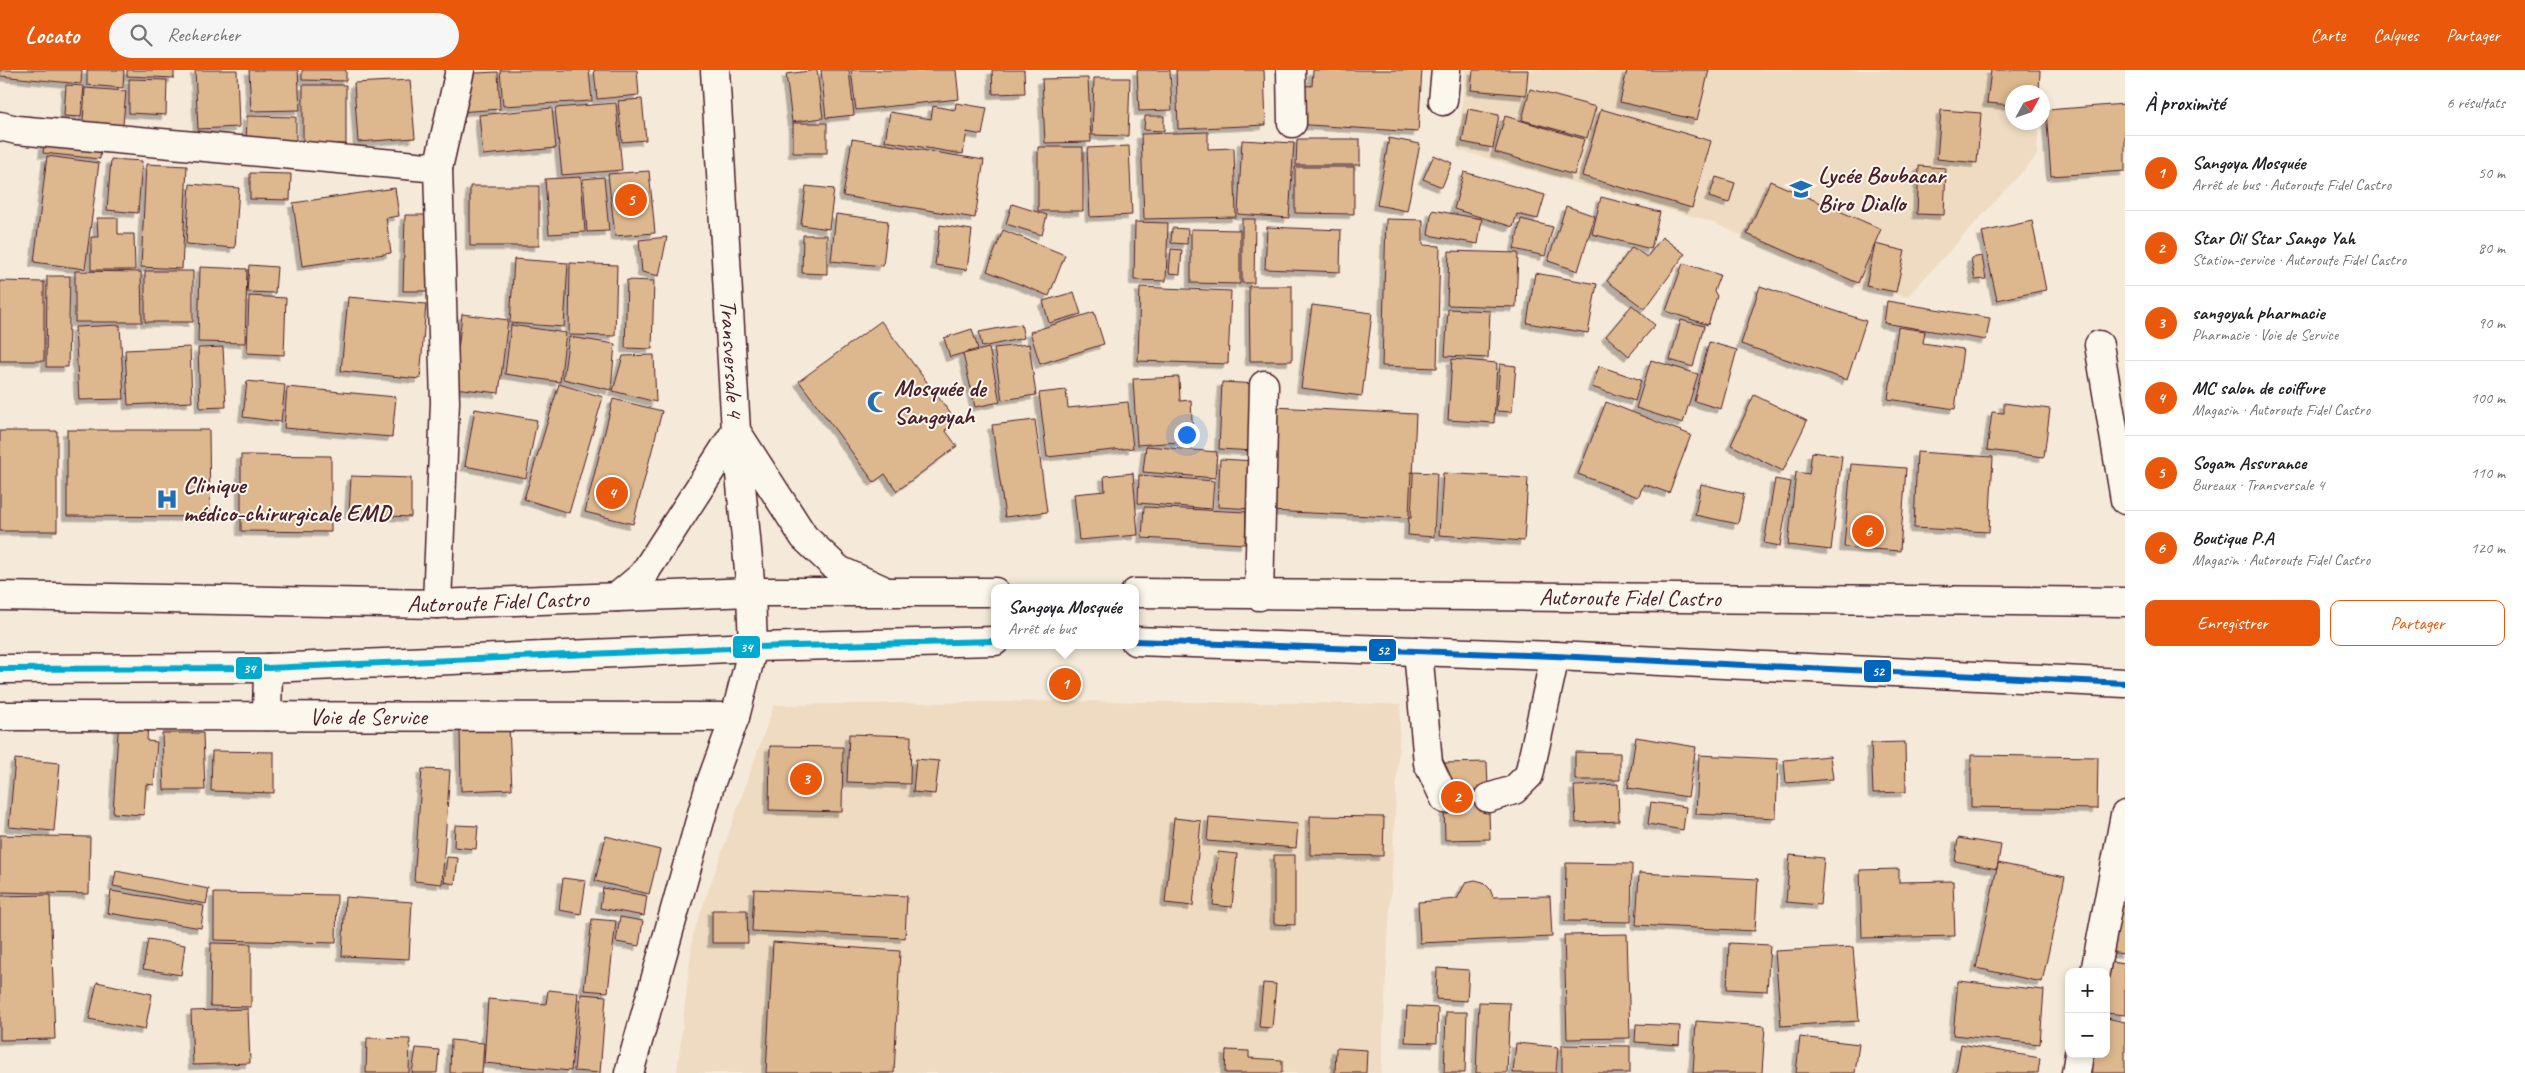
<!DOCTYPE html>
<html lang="fr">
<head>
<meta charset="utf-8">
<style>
	body { margin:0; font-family:Caveat,sans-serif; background:#f6f6f6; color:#202124 }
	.controls { position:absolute; right:15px; bottom:15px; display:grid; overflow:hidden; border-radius:10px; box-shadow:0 2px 8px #0003 }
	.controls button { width:45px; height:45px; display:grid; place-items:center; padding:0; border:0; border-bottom:1px solid #e0e0e0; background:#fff; color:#202124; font:25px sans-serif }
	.compass { position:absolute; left:2005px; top:15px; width:45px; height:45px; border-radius:50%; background:#fff; box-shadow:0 2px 8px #0003; rotate:50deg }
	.you { position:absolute; left:1186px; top:364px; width:18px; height:18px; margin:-12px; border:4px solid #fff; border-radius:50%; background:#1a73e8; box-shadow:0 0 0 8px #1a73e833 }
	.badge { display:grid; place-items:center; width:32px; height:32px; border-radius:50%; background:#ea580c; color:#fff; font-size:16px; font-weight:700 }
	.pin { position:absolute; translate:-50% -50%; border:2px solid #fff; box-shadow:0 1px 5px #0006 }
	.popup { position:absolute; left:991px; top:514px; width:148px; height:65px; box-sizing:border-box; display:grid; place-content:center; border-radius:10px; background:#fff; filter:drop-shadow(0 1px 4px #0005); font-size:16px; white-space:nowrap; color:#757577 }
	.popup b { font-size:19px; color:#202124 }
	.popup::after { content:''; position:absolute; left:50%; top:100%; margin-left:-10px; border:10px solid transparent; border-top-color:#fff }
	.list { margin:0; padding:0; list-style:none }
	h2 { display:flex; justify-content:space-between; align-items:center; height:65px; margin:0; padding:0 20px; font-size:21px }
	h2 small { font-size:16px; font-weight:400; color:#757577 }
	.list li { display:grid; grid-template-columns:32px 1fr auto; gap:15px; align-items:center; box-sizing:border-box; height:75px; padding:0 20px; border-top:1px solid #e0e0e0 }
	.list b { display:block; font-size:19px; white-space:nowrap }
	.list p { margin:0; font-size:16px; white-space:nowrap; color:#757577 }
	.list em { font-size:16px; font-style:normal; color:#757577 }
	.actions { display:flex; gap:10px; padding:15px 20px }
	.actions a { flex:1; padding:11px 0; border:1px solid #ea580c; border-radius:10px; text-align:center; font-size:18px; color:#ea580c }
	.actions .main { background:#ea580c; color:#fff }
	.icon { flex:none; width:28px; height:28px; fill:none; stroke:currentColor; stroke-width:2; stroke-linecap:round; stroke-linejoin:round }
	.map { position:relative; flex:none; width:2125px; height:1003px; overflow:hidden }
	header { display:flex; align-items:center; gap:30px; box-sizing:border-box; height:70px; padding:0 25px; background:#ea580c; color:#fff }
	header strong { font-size:24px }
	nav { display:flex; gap:28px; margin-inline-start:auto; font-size:18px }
	.search { width:350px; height:45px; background:#f6f6f6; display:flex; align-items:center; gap:12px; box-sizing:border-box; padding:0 18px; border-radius:28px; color:#757577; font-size:19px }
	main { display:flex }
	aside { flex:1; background:#fff }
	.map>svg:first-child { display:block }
	.built { fill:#eedbc2 }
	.building { fill:#ddb78e; stroke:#4a1f2b; filter:url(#shadow) }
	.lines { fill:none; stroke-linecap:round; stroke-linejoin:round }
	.minor-tunnel { stroke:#d3c1b6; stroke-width:28; stroke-dasharray:28 14; stroke-linecap:butt }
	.minor-casing { stroke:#4a1f2b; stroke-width:31 }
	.major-casing { stroke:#4a1f2b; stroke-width:31 }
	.highway-casing { stroke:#4a1f2b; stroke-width:31 }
	.minor { stroke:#fbf7ec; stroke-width:28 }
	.major { stroke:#fbf7ec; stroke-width:28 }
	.highway { stroke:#fbf7ec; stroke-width:28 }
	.bus-1-casing { stroke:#fbf7ec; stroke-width:10 }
	.bus-2-casing { stroke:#fbf7ec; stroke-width:10 }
	.bus-1 { stroke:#0065bd; stroke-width:6 }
	.bus-2 { stroke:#00a9ce; stroke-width:6 }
	.labels { text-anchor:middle; stroke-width:4; stroke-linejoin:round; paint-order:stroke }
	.poi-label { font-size:24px; font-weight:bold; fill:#4a1f2b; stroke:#fbf7ec; text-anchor:start }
	.street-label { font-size:24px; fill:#4a1f2b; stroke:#fbf7ec }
	.line-badge { stroke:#fbf7ec; stroke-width:2 }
	.badge-label { font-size:14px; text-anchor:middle; font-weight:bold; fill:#fff }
</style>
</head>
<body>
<header>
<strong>Locato</strong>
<div class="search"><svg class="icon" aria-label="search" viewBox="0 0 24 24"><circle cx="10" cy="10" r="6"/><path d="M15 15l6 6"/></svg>Rechercher</div>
<nav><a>Carte</a><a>Calques</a><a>Partager</a></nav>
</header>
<main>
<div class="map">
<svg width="2125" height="1003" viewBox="0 0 2125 1003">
	<defs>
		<filter id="shadow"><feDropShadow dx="-4.5" dy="4.5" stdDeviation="0" flood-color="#0004"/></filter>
	</defs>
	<rect width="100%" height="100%" fill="#f5ead9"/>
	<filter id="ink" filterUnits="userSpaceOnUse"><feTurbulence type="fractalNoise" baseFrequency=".02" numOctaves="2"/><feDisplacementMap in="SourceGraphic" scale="10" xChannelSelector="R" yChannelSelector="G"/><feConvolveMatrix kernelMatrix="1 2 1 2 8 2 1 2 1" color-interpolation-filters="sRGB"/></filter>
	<g filter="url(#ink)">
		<path class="built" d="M1465 0H2041L2040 22H2012V52L2039 53 2037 86 1907 227 1856 216 1709 151 1458 80Z
			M1064 631 1401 634 1381 1003H677L693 864 774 635Z"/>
		<path class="building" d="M0 0H82L81 14 0 6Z
			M87 0H124L123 18 87 15Z
			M127 0H174V8L127 6Z
			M195 0H237L239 57 198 59Z
			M249 0H298L300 40 251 41Z
			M302 0H346V11L302 10Z
			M500 0H589L592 31 503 36Z
			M594 0H637L639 25 597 29Z
			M817 0 823 48 792 52 786 4Z
			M821 0H849L854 45 826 48Z
			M851 0H956L959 29 856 40Z
			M992 0H1024L1025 23 993 24Z
			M1137 0H1170L1172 40 1139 41Z
			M1176 0H1264L1266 55 1178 59Z
			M1313 0H1422L1418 62 1293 54 1295 15 1312 16Z
			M1473 0H1528L1526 25 1471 20Z
			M1627 0H1709L1697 50 1620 32Z
			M1991 0H2040L2039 22H2012V35L1987 33Z
			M498 2 500 39 458 42 455 4Z
			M1088 8 1091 72 1045 73 1042 9Z
			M1094 8H1130L1128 66 1092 65Z
			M129 9 167 10 166 45 129 43Z
			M410 10 415 68 358 72 354 13Z
			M66 15 84 16 81 47 64 46Z
			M303 15H346V74H303Z
			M85 18 126 21 123 55 83 52Z
			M1530 19 1596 37 1587 68 1522 50Z
			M642 29 646 70 622 72 618 31Z
			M616 33 622 100 562 105 555 38Z
			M956 33 987 38 982 65 967 62 963 84 885 71 890 42 931 49 933 36 955 40Z
			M2125 34V101L2051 106 2046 40Z
			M552 38 556 78 483 85 479 45Z
			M1468 39 1499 45 1493 78 1462 72Z
			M1601 39 1711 71 1692 138 1582 106Z
			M1941 40 1981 43 1977 93 1937 89Z
			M247 46 296 47V76L246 75Z
			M1145 46H1164V61L1144 60Z
			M1505 46 1584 69 1574 105 1495 82Z
			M793 53H827V83H793Z
			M1208 62V79L1234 78 1236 147 1144 149 1141 64Z
			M45 67 101 74 100 89 43 83Z
			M1389 68 1420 74 1407 141 1377 135Z
			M852 69 984 90 975 148 843 126Z
			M1297 69H1360V95H1296Z
			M1242 70 1294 73 1289 148 1238 144Z
			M1129 76 1132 145 1090 147 1087 78Z
			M1038 77H1083V141H1038Z
			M1434 85 1452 93 1442 117 1423 109Z
			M47 86 99 93 85 199 34 192Z
			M111 89 142 91 138 143 107 140Z
			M146 94 187 96 182 199 141 197Z
			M1919 96 1946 98 1944 145 1917 144Z
			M1295 97H1354V144L1295 143Z
			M649 101 655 163 615 166 608 104Z
			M1464 102 1545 125 1538 149 1517 144 1513 157 1454 139Z
			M250 103 291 104 290 130 250 129Z
			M581 107 585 162 549 164 545 109Z
			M604 107 609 161 587 162 583 109Z
			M1716 107 1735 113 1729 133 1709 127Z
			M1770 111 1881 159 1858 213 1747 164Z
			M190 114 239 118 235 178 186 174Z
			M470 116H539V176H470Z
			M806 116 834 119 829 159 801 155Z
			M395 118 399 146 386 148 391 183 302 196 293 133Z
			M1601 127 1660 142 1651 179 1592 164Z
			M1012 134 1047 145 1042 165 1006 154Z
			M1566 136 1595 146 1578 201 1548 191Z
			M1432 140 1482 149 1478 174 1428 165Z
			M836 144 888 151 883 196 831 191Z
			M405 145H431L428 221H403Z
			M97 148H118V164H134L135 200H91V167H98Z
			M1242 149H1255L1254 213H1242Z
			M1386 149 1423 150V175L1440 176 1437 298 1382 296Z
			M1521 149 1553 157 1545 186 1514 179Z
			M2032 151 2046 220 1997 230 1982 162Z
			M1135 152 1168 153 1166 211 1134 210Z
			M940 155 972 160 967 200 935 195Z
			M1267 157 1341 160 1340 202 1265 199Z
			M1172 158 1188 159 1187 174 1171 173Z
			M1191 159 1240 160V214L1191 213Z
			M1003 160 1065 185 1049 226 987 201Z
			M803 165H827V204L802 203Z
			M667 167 659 206 642 202 639 170Z
			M1662 167 1685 184 1645 239 1607 211 1632 177 1647 187Z
			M1875 174 1905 181 1896 222 1866 216Z
			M1171 179 1182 180 1180 204 1169 203Z
			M1449 181 1518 183 1516 237 1447 235Z
			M1982 186 1986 209 1975 210 1971 188Z
			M514 189 568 193 564 257 510 253Z
			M570 193 617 195 615 266 569 265Z
			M1683 193 1720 205 1714 221 1717 226 1708 255 1666 241Z
			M249 195 277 197 275 223 247 222Z
			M200 197 247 199 245 273 198 272Z
			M75 201 141 202 142 252H75Z
			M145 201H193V252H145Z
			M1535 203 1597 214 1588 263 1527 253Z
			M47 206H70L68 297H46Z
			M627 210 654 211 652 279 625 278Z
			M0 211 44 212V291H0Z
			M1249 216H1292V291H1250Z
			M1760 216 1866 251 1847 310 1741 274Z
			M1140 217 1231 221 1228 294 1138 291Z
			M1074 222 1081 244 1049 253 1043 231Z
			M249 226 286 228 284 285 247 283Z
			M348 227 426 234 420 309 341 301Z
			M1887 231 1990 248 1986 270 1884 253Z
			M1312 235 1372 243 1362 326 1301 318Z
			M1632 235 1655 255 1629 286 1606 266Z
			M1448 239 1490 241 1488 288 1445 286Z
			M1094 242 1104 274 1040 294 1030 262Z
			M462 244 508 250 499 323 454 318Z
			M1681 250 1704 256 1693 297 1670 290Z
			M881 251 957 352 945 360 957 376 897 421 885 404 874 412 799 311Z
			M1021 254 1024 268 982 277 979 262Z
			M120 255 124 329 79 330 75 257Z
			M511 255 566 263 560 312 505 304Z
			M1898 257 1925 261 1923 273 1963 279 1955 339 1888 329Z
			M972 259 978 279 950 287 944 268Z
			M569 267 615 274 611 320 563 309Z
			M1709 272 1737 280 1721 339 1694 331Z
			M1029 274 1036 325 1002 330 994 278Z
			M190 277 192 332 128 335 125 280Z
			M223 277 226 337 200 338 198 278Z
			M989 278 1000 332 975 337 963 284Z
			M654 285 656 332 613 321 623 286Z
			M1452 289 1497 293 1494 353 1448 350Z
			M1651 290 1698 304 1683 353 1636 338Z
			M1500 294 1516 296 1512 342 1496 341Z
			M1599 296 1641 310 1635 331 1592 317Z
			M1179 307 1180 331 1191 330 1193 371 1137 375 1133 309Z
			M247 311 285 315 281 352 243 347Z
			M1222 312 1258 314 1254 381 1219 379Z
			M559 314 603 327 569 443 524 429Z
			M287 317 396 327 392 367 284 358Z
			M1066 320 1068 338 1128 332 1133 378 1047 387 1039 323Z
			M1754 325 1807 351 1783 401 1731 375Z
			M613 329 662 341 633 454 585 442Z
			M1606 332 1691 365 1669 423 1644 414 1638 427 1578 404Z
			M2004 333 2050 339 2044 387 1987 380 1992 342 2004 343Z
			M1274 337 1416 344 1411 448 1270 441Z
			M475 339 537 350 526 408 465 396Z
			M1035 350 1047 442 1005 447 992 355Z
			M67 360H209L210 447 67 446Z
			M0 361H57V461H0Z
			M1146 376 1217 382 1215 408 1143 402Z
			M1812 382 1842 386 1831 480 1788 475 1796 402 1809 404Z
			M1917 382 1993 387 1989 462 1914 458Z
			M241 385 331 386V462L241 461Z
			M1220 389 1256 391 1253 439 1218 437Z
			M1851 394 1906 398 1900 481 1844 477Z
			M1411 402 1437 403 1434 467 1408 465Z
			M1133 403 1138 465 1079 470 1074 424 1105 421 1104 406Z
			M1443 403 1528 408 1524 471 1439 465Z
			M1139 405 1214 411 1212 439 1138 433Z
			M351 406 411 408V447L349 444Z
			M1775 409 1791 412 1780 476 1764 473Z
			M1701 414 1744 424 1738 454 1695 445Z
			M1144 437 1246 442 1245 474 1142 468Z
			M119 647 148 649 147 671 157 672 154 715 146 714 144 745 113 743Z
			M509 656 512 719 461 721 460 657Z
			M162 663H203L205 720H164Z
			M849 664 911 666 910 714 847 712Z
			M1636 667 1696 677 1688 727 1628 718Z
			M1905 672 1906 722 1873 723 1871 673Z
			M770 676 843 677 842 742 769 740Z
			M212 681 274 682V723L211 721Z
			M1575 682 1620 683V710H1575Z
			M1699 685 1778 689 1776 748 1696 744Z
			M1971 685 2098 687 2097 739 1971 737Z
			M1830 686 1833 709 1786 713 1784 690Z
			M15 689 60 693 54 761 9 757Z
			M916 689 939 691 935 724 913 722Z
			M1487 692 1490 769 1445 770 1443 693Z
			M422 699 450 700 442 814 414 811Z
			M1618 714 1619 751 1576 753 1574 716Z
			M1651 732 1686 737 1683 760 1648 754Z
			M1310 746 1384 747 1383 786 1310 785Z
			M1209 747 1298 754 1296 778 1207 771Z
			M1174 748 1201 751 1193 836 1165 833Z
			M455 755 478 756 476 779 454 777Z
			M0 765 90 767 89 824 0 822Z
			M606 766 660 780 649 824 595 811Z
			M1958 768 2001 775 1997 799 1955 791Z
			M1218 782 1237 784 1232 837 1213 835Z
			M1274 785H1295V855L1274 854Z
			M1790 785 1824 788 1820 835 1786 832Z
			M447 787 458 788 455 814 444 812Z
			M1566 793 1632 794 1631 852 1565 851Z
			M1998 793 2065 807 2042 912 1976 898Z
			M1899 799V812L1953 811 1955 866 1862 868 1860 800Z
			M116 801 209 819 206 834 113 816Z
			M1639 803 1758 809 1755 861 1636 855Z
			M563 808 586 811 581 844 559 840Z
			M1475 810 1483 812 1490 819 1493 827 1550 826 1552 867 1420 873 1418 832 1457 829 1466 812Z
			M603 818 647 826 644 846 600 838Z
			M754 819 907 826 905 868 752 861Z
			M111 821 204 836 201 858 108 843Z
			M214 823 337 825 336 873 214 870Z
			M50 825 55 969 0 970V826Z
			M345 827 412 832 409 889 342 886Z
			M2114 835 2125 836V884L2107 882Z
			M712 840H747L748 873H712Z
			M620 847 643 851 639 876 616 872Z
			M592 849 616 851 608 922 584 920Z
			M1627 864 1630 968 1567 969 1564 865Z
			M148 869 185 875 181 905 143 899Z
			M773 872 900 881 894 1003H766Z
			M211 873 251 874V937L210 936Z
			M1729 873 1770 875 1767 921 1727 919Z
			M1853 877 1859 951 1781 956 1775 881Z
			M2104 891 2125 894V945L2106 943Z
			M1437 898 1469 900 1467 931 1436 929Z
			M1958 911 2044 920 2040 974 1953 965Z
			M97 912 152 924 145 960 89 949Z
			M1263 913 1276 914 1272 958 1259 957Z
			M548 920 578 923 571 1001 484 993 488 929 546 934Z
			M581 924 606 926 600 1003 574 1001Z
			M1479 932 1510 933 1507 1003H1476Z
			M1407 936 1438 938 1437 973 1405 972Z
			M248 939 250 993 193 995 191 941Z
			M1446 942H1467L1465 1003H1444Z
			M2106 948 2125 952V1003H2082L2086 984H2106Z
			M1696 951 1765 956 1762 1003H1693Z
			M1636 954 1680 956 1679 975 1635 972Z
			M1800 967 1859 974 1855 1003H1796Z
			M367 968 410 969 409 1003H366Z
			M451 970 484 973 482 1003H450Z
			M1516 973 1558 977 1556 1003H1513Z
			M1961 974 2040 988 2038 1003H1956Z
			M1562 975 1630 976V1003H1562Z
			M416 978 439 980 437 1003H412Z
			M1336 978 1367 980 1366 1003H1335Z
			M1226 980 1249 981V988L1282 990V1003H1225Z"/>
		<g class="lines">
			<path class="minor-tunnel" d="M1445 729 1488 728"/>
			<g class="minor-casing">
				<g id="minor">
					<path d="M1291 0 1292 53"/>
					<path d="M1443 31 1446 0"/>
					<path d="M0 56 17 60 438 98 445 332 437 534"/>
					<path d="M438 98 460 0"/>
					<path d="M2099 275 2125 430"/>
					<path d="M1259 526 1264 315"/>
					<path d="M1418 581 1428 693 1445 729"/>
					<path id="s1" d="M0 646 735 647"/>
					<path d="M267 646 268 598"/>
					<path d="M1488 728 1514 720 1529 705 1555 586"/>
					<path d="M2095 902 2125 745"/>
					<path d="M629 1003 710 715 735 647 753 577"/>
					<path d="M2076 1003 2079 984"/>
				</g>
			</g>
			<g class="major-casing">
				<g id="major">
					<path id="s2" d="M715 0 736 361 751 522 753 577"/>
				</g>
			</g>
			<g class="highway-casing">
				<g id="highway">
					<path id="s3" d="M1135 523 2125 532"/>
					<path id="s4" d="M0 526 437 534 751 522H995"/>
					<path d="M617 527 643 505 736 361 804 467 839 500 881 519"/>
					<path d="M1135 571 1555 586 2125 613"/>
					<path d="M0 599 268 598 753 577 995 571"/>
				</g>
			</g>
			<use href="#minor" class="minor"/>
			<use href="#major" class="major"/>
			<use href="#highway" class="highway"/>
			<g class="bus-1-casing">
				<path id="bus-1" d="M1135 571 1555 586 2125 613"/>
			</g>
			<g class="bus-2-casing">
				<path id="bus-2" d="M0 599 268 598 753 577 995 571"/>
			</g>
			<use href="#bus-1" class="bus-1"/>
			<use href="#bus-2" class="bus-2"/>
		</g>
	</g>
	<defs>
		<g id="school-bare" transform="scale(1.725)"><path d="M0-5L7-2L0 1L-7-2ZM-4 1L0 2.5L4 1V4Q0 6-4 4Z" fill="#1f6fb2" stroke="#fbf7ec" stroke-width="2.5" paint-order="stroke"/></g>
		<g id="mosque-bare" transform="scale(1.725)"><path d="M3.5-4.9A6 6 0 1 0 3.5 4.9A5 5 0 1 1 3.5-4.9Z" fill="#1f6fb2" stroke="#fbf7ec" stroke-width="2.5" paint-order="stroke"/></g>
		<g id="hospital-bare" transform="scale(1.725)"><path d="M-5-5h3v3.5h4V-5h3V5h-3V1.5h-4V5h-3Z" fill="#1f6fb2" stroke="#fbf7ec" stroke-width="2.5" paint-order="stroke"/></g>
	</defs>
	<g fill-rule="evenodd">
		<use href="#school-bare" x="1801" y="119"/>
		<use href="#mosque-bare" x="878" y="332"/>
		<use href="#hospital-bare" x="167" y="429"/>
	</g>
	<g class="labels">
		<g class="poi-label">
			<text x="1818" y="113">Lycée Boubacar<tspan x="1818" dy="28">Biro Diallo</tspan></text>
			<text x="894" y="326">Mosquée de<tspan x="894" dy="28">Sangoyah</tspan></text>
			<text x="183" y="423">Clinique<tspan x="183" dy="28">médico-chirurgicale EMD</tspan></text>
		</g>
		<g class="street-label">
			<text dy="8" stroke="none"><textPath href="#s2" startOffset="289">Transversale 4</textPath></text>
			<text dy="8" stroke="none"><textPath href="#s3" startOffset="495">Autoroute Fidel Castro</textPath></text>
			<text dy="8" stroke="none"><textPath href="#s4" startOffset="498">Autoroute Fidel Castro</textPath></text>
			<text dy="8" stroke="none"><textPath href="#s1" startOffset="368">Voie de Service</textPath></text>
		</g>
	</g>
	<g class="line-badge">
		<rect x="732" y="565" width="29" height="24" rx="5" fill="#00a9ce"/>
		<rect x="1368" y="568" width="29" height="24" rx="5" fill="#0065bd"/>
		<rect x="235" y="586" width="28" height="24" rx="5" fill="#00a9ce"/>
		<rect x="1863" y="589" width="29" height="24" rx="5" fill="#0065bd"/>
	</g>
	<g class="badge-label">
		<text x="746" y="582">34</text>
		<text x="1383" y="585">52</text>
		<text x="249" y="603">34</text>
		<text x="1878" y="606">52</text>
	</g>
</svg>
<div class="controls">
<button>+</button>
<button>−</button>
</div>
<svg class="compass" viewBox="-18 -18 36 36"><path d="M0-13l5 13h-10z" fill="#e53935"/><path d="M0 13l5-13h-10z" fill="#757577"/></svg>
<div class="you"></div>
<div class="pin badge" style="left:1065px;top:614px">1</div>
<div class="popup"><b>Sangoya Mosquée</b>Arrêt de bus</div>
<div class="pin badge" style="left:1457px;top:727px">2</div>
<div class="pin badge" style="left:806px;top:709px">3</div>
<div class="pin badge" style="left:612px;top:423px">4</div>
<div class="pin badge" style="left:631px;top:130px">5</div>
<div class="pin badge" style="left:1868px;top:461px">6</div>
</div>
<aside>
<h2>À proximité<small>6 résultats</small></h2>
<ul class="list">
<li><span class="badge">1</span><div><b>Sangoya Mosquée</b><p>Arrêt de bus · Autoroute Fidel Castro</p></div><em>50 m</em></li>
<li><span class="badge">2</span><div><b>Star Oil Star Sango Yah</b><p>Station-service · Autoroute Fidel Castro</p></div><em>80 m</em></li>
<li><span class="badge">3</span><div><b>sangoyah pharmacie</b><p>Pharmacie · Voie de Service</p></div><em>90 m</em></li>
<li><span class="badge">4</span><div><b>MC salon de coiffure</b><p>Magasin · Autoroute Fidel Castro</p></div><em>100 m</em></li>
<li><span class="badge">5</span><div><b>Sogam Assurance</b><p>Bureaux · Transversale 4</p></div><em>110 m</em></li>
<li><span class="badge">6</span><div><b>Boutique P.A</b><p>Magasin · Autoroute Fidel Castro</p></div><em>120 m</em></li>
</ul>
<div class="actions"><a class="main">Enregistrer</a><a>Partager</a></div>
</aside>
</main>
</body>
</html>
